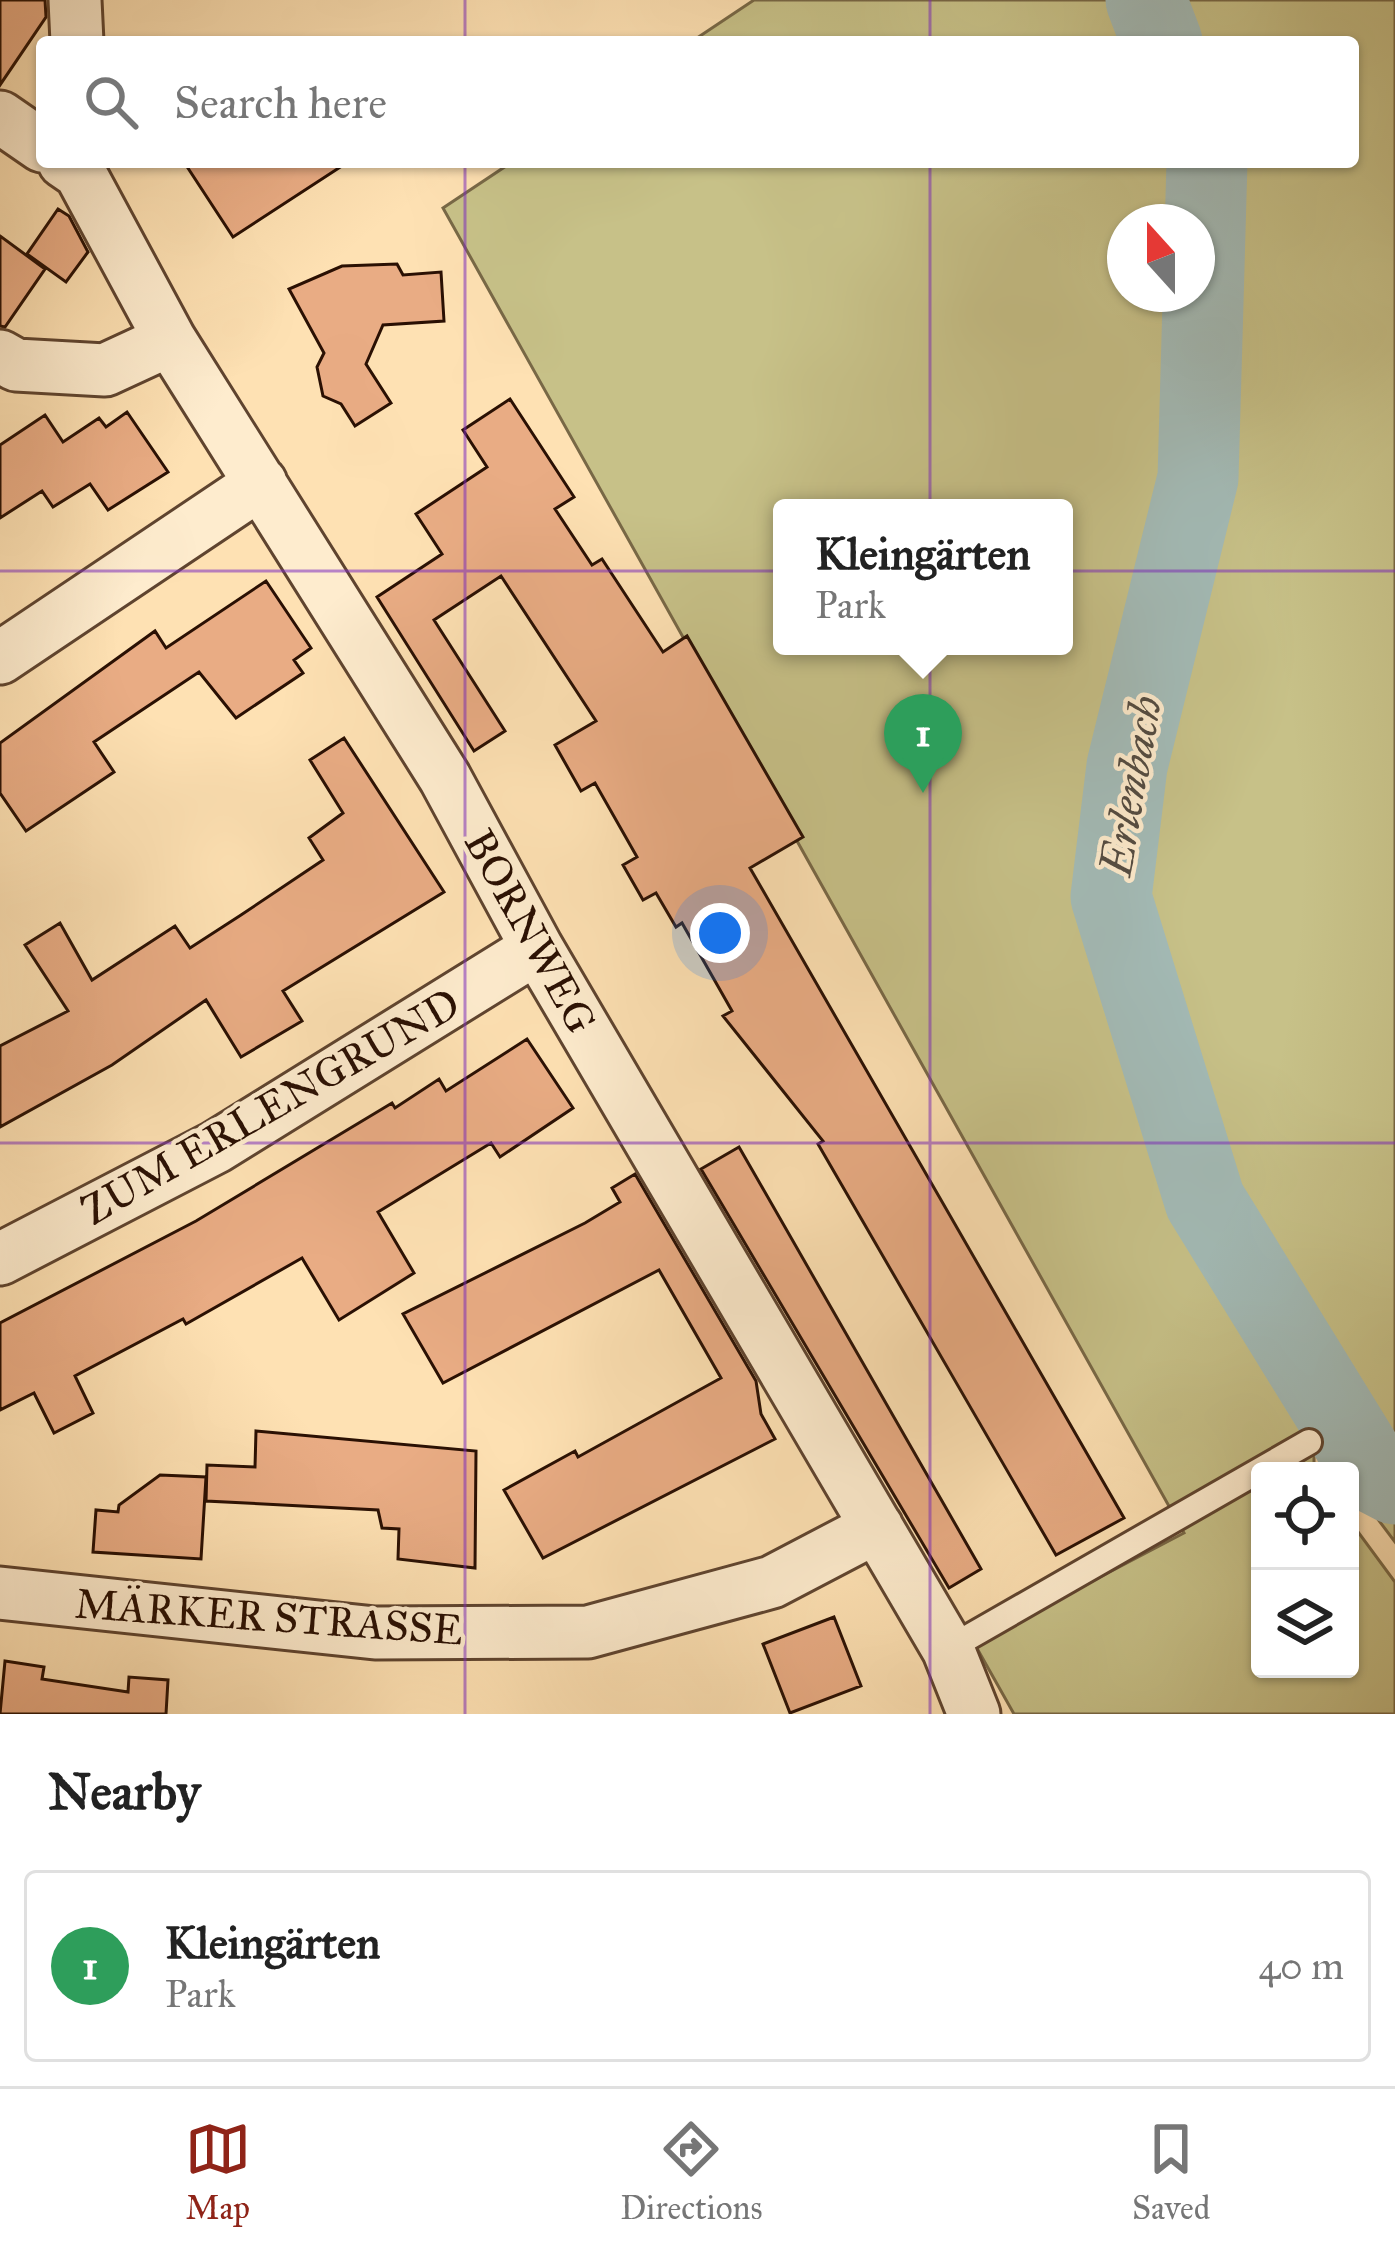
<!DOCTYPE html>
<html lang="en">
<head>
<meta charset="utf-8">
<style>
	body { margin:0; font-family:"IM FELL Great Primer",serif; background:#f6f6f6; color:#222 }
	.controls { position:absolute; right:36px; bottom:36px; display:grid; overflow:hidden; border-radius:12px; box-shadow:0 3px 9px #0004 }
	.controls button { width:108px; height:108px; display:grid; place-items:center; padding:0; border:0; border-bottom:3px solid #e0e0e0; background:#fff; color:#222; font:60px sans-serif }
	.compass { position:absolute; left:1107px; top:204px; width:108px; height:108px; border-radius:50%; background:#fff; box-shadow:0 3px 9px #0004; rotate:339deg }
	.you { position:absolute; left:720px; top:933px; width:42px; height:42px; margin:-30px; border:9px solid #fff; border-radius:50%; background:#1a73e8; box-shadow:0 0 0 18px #1a73e833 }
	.badge { display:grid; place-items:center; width:78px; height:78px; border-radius:50%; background:#8f2418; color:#fff; font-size:39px; font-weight:700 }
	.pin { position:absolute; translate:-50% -99px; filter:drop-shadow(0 3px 6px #0008) }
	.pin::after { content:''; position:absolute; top:63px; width:42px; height:36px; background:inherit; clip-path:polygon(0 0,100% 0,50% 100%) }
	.popup { position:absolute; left:773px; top:499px; width:300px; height:156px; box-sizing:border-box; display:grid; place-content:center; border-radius:12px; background:#fff; filter:drop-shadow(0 3px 9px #0005); font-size:39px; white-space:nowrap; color:#767676 }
	.popup b { font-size:45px; color:#222 }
	.popup::after { content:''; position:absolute; left:50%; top:100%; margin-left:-24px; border:24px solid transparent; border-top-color:#fff }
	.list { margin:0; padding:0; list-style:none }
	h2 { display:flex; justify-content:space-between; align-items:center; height:156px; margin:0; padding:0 48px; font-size:51px }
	h2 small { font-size:39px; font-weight:400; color:#767676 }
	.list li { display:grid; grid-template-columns:78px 1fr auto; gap:36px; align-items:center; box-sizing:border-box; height:192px; margin:0 24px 24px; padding:0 24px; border:3px solid #e0e0e0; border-radius:12px }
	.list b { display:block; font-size:45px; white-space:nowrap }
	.list p { margin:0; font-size:39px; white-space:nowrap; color:#767676 }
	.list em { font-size:39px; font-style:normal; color:#767676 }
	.icon { flex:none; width:66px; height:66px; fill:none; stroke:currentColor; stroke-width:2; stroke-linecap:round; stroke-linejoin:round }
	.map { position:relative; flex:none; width:1395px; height:1714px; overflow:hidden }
	.search { position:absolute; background:#fff; box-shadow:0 3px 9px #0004; left:36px; right:36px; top:36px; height:132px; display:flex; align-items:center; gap:30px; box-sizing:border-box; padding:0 42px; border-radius:12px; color:#767676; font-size:45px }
	.sheet { height:372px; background:#fff }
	nav { display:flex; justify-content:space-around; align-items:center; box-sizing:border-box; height:168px; border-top:3px solid #e0e0e0; background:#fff; font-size:33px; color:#767676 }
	nav a { display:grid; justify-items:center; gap:6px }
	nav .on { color:#8f2418 }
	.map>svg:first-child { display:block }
	.green { fill:#c7c188; stroke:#786846; stroke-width:3; fill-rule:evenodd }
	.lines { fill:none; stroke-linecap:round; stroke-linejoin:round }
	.river { stroke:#a3bbb7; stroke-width:81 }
	.building { fill:#e9ac84; stroke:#2a1003; stroke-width:3 }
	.lane-casing { stroke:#5f442f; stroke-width:30 }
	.street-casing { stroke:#5f442f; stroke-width:57 }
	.lane { stroke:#feecce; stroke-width:24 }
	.street { stroke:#feecce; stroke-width:51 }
	.grid { fill:none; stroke:#7b2cbf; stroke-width:3; stroke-opacity:0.55 }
	.labels { text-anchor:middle; stroke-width:9; stroke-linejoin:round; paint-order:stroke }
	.street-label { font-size:42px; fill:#2a1003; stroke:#feecce }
	.water-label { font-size:45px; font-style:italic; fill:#544c42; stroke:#feecce }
</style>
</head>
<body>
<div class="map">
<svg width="1395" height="1714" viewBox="0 0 1395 1714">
	<rect width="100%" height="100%" fill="#fee1b3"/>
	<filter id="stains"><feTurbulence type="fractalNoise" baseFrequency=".00167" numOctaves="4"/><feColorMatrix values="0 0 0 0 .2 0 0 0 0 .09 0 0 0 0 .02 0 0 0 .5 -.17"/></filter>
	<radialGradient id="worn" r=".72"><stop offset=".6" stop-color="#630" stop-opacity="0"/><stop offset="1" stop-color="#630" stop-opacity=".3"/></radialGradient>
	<path class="green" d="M754 0H1395V1542L1350 1482V1471H1342L1314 1434V1471H1260V1669H1350V1521L1395 1582V1714H1014L974 1643 1184 1533 443 208 512 162H1353V42H691ZM1125 222H1197V294H1125ZM782 508H1064V646H782Z"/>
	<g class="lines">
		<path class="river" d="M1146 0 1162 42
			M1207 162 1198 478 1127 766 1111 897 1205 1201 1372 1472 1395 1484"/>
	</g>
	<path class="building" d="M0 0H45L46 17 0 85Z
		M184 162H348L233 237Z
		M58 209 69 216 88 252 66 282 27 254Z
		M0 236 45 269 5 327 0 326Z
		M397 264 403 275 441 272 444 321 383 325 366 364 391 403 355 426 341 404 323 396 317 367 324 353 289 289 342 266Z
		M510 399 574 497 555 509 592 565 602 559 663 652 687 636 803 837 750 868 1124 1518 1056 1555 818 1144 823 1141 723 1016 732 1011 682 923 676 927 656 893 643 900 623 865 637 857 595 783 581 791 555 745 596 721 501 576 434 620 505 731 474 751 377 597 442 554 416 514 487 467 463 430Z
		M127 412 168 472 108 510 90 484 53 507 42 491 0 518V445L45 415 63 442 99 418 106 427Z
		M266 581 311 648 294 660 303 673 236 718 199 672 94 742 114 772 26 831 0 793V743L155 631 166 648Z
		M344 738 444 892 283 991 302 1021 241 1057 206 1000 112 1065 0 1127V1046L68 1011 25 945 60 923 92 980 175 926 190 948 241 915 323 860 309 838 343 813 310 760Z
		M527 1039 573 1108 500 1157 491 1143 378 1212 414 1273 339 1320 302 1258 186 1324 183 1319 75 1376 93 1413 54 1433 34 1393 0 1410V1323L196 1221 392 1103 395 1108 439 1079 446 1091Z
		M739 1147 981 1569 949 1588 701 1169Z
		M635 1174 756 1381 761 1414 775 1439 543 1558 504 1490 575 1451 578 1457 721 1378 659 1270 443 1383 403 1314 585 1223 620 1202 612 1188Z
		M256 1431 476 1451 475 1568 398 1559 399 1529 382 1528 378 1510 206 1501 207 1465 255 1467Z
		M160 1475 206 1477 201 1559 93 1552 96 1510 118 1512 119 1505Z
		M834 1617 861 1686 790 1713 763 1644Z
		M5 1661 44 1667 42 1679 128 1692 129 1677 168 1680 166 1714H0Z"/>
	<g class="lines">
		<g class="lane-casing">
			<path id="lane" d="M948 1649 1309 1442"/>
		</g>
		<g class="street-casing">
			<path id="street" d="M75 0 77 42
				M0 117 42 146
				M64 162 80 173 170 340 445 778 537 948 948 1649 974 1714
				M0 356 16 365 105 370 170 340
				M0 658 261 483
				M0 1259 216 1147 537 948
				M0 1593 375 1633 588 1632 772 1582 877 1527"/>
		</g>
		<use href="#lane" class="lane"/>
		<use href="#street" class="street"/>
	</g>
	<path class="grid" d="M465 0V42M930 0V42M465 162V1714M930 162V1714M0 571H1395M0 1143H1395"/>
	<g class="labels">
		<g class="street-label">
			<text transform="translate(531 931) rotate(61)" y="15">BORNWEG</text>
			<text transform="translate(270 1106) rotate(-30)" y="15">ZUM ERLENGRUND</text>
			<text transform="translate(269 1616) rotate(4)" y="15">MÄRKER STRASSE</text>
		</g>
		<g class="water-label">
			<text transform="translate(1130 786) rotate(-80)" y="16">Erlenbach</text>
		</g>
	</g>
	<rect width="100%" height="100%" filter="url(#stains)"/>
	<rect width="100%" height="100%" fill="url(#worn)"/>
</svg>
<div class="controls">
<button><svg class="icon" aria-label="locate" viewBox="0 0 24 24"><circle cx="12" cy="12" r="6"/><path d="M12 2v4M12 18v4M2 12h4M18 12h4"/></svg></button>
<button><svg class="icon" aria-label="layers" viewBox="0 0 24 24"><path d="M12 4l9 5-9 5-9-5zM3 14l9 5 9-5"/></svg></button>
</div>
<svg class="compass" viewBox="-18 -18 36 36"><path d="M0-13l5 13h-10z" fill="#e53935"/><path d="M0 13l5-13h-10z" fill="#767676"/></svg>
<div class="you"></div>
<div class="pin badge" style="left:923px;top:793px;background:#2e9e5b">1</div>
<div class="popup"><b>Kleingärten</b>Park</div>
<div class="search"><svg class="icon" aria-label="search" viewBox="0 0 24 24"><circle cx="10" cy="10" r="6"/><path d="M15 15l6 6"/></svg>Search here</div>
</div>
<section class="sheet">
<h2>Nearby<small></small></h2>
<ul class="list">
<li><span class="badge" style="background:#2e9e5b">1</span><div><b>Kleingärten</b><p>Park</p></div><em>40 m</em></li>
</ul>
</section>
<nav>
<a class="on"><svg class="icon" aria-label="map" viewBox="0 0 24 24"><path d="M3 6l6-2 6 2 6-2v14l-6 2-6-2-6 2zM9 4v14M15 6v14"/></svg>Map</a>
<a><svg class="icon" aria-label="directions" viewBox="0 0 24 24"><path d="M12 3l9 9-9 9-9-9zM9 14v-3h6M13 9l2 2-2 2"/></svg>Directions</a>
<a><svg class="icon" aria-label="saved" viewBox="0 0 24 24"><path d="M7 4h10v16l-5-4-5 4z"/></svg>Saved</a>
</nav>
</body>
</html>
